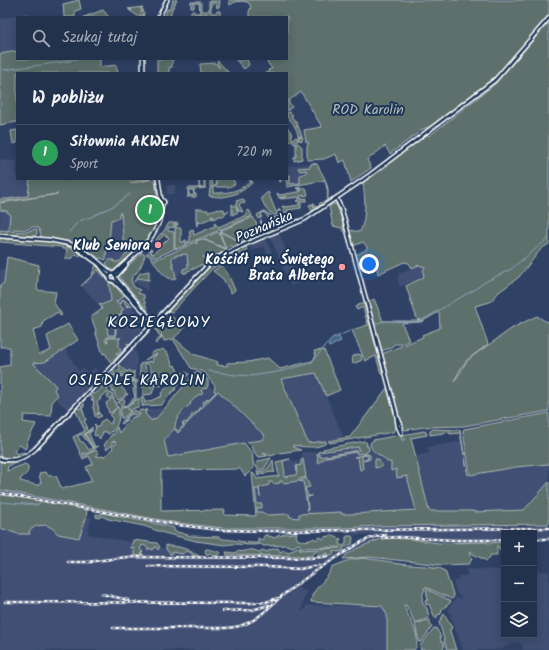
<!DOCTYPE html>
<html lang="pl">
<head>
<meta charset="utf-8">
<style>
	body { margin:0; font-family:Kalam,sans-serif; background:#2b3a53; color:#f1f3f6 }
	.controls { position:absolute; right:12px; bottom:12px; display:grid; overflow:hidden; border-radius:0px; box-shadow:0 2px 10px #0003 }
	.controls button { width:36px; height:36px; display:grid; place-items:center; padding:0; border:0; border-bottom:1px solid #404d64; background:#23324c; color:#f1f3f6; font:20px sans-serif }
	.you { position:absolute; left:369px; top:264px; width:14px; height:14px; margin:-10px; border:3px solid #fff; border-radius:50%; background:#1a73e8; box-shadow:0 0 0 6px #1a73e833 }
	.badge { display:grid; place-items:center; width:26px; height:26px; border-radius:50%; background:#ff9aa2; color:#fff; font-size:13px; font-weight:700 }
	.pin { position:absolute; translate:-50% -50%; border:2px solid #fff; box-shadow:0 1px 4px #0006 }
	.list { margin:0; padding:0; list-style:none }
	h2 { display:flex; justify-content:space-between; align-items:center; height:52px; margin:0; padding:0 16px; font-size:17px }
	h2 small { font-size:13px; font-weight:400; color:#a3aab5 }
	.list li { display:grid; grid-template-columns:26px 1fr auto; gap:12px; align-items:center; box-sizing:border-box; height:56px; padding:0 16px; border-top:1px solid #404d64 }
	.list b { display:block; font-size:15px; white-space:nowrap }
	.list p { margin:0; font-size:13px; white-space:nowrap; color:#a3aab5 }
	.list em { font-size:13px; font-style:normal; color:#a3aab5 }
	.icon { flex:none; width:22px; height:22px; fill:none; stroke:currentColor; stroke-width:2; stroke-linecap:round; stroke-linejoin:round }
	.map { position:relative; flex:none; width:549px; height:650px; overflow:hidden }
	.search { position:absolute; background:#23324c; box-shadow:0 2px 10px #0003; left:16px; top:16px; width:272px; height:44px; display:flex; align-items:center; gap:10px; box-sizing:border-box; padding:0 14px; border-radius:0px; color:#a3aab5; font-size:15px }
	.panel { position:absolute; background:#23324c; box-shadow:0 2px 10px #0003; left:16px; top:72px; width:272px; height:108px; border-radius:0px }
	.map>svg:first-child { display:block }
	.built { fill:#3f4f73 }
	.green { fill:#5d706c; stroke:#aeb8b6; fill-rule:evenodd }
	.water { fill:#42678a; stroke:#8ea4b9 }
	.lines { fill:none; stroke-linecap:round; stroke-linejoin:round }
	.stream { stroke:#8ea4b9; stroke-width:1 }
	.secondary-casing { stroke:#fff; stroke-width:5.5 }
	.secondary { stroke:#1d3557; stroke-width:2.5 }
	.rail-casing { stroke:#fff; stroke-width:2.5 }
	.rail { stroke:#1d3557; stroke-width:1; stroke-dasharray:3; stroke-linecap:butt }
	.poi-dot { fill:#ff9aa2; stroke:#1d3557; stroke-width:1.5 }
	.labels { text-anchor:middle; stroke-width:4; stroke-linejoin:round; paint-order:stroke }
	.park-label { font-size:14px; fill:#b6bfbd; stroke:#1d3557 }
	.street-label { font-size:14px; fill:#fff; stroke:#1d3557 }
	.poi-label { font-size:14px; font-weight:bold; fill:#fff; stroke:#1d3557; text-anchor:end }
	.neighbourhood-label { font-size:15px; letter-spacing:1px; fill:#fff; stroke:#1d3557 }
	.quarter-label { font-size:16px; letter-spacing:1px; fill:#fff; stroke:#1d3557 }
</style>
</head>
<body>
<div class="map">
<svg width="549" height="650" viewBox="0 0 549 650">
	<rect width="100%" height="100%" fill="#2f4266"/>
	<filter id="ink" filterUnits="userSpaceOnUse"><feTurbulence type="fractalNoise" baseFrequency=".025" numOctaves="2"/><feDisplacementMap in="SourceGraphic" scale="8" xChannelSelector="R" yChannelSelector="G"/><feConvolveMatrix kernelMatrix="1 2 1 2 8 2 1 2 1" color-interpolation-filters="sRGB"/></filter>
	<g filter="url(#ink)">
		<path class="built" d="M29 12 30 17H17V51L0 54V19Z
			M0 160 17 161V179H30L28 198 0 202Z
			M314 163 317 182 288 186 287 166Z
			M167 185H175V194H167Z
			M121 201 127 254 117 264 106 259V252L110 208Z
			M0 204 12 207 10 231 0 230Z
			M279 233 299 283 291 286 270 237Z
			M266 238 274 259 270 261 264 246 252 251 250 246Z
			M407 242 421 246 360 271 358 262Z
			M197 244 206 261 184 273H180V275L173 278 170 257Z
			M446 255 441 269 400 287 397 278 399 277 398 274Z
			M95 267 110 284 111 301 113 304 123 298 146 322 147 325 111 363 105 353 103 354 91 317 102 309 81 285 91 277Z
			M0 269H5L4 283 0 286Z
			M137 278 149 280 147 291 134 282Z
			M65 349 79 371 84 368 85 371 89 372 95 368 100 377 68 410 55 398 58 395 54 390 50 381 33 363 45 362Z
			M134 350 137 352V370L132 375 129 374 120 365Z
			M316 373 344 438 308 443 281 379Z
			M209 386 216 392 178 431 173 426V423L204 388 206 389Z
			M218 391 265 436 262 440 168 457 164 440 174 429 178 432Z
			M162 408 164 409 155 420 154 419 152 421 145 414 147 409Z
			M390 441 399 447 417 512 319 518 256 517 254 484 280 480 277 462 292 459 293 462 302 461V452H319Z
			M462 441 467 475 516 467 549 464V482L524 510 474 512 473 511H429L415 456 429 453 428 447Z
			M0 490 137 516 214 527 246 529H320L354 528 378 526 549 524V541H534V533H504V541H427L400 538 383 539 369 543 348 553 312 574H311L296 587 307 592 303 602 302 611H303L307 605 381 606 387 616 386 650H0V505L87 516 91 517 88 534 205 556 317 557 339 552 361 540 374 535H353L352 532 253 533 206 530 0 495Z
			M467 569 504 570V635H534V571H549V650H523L521 644 516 642 499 650 496 649 495 650H463L448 609 456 598H462L456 593 453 581H458V576H467Z"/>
		<path class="green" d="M79 0 81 9 75 11V17H64L63 4Z
			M172 0H177L171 11V17H165L167 9 169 10 173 2Z
			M229 0H549V15L497 75 431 126 423 129 390 154 385 146 367 160 371 168 351 182 345 160 339 163 336 154 324 159 307 160V145L309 144 308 142H306L304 130 322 127 301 92 288 101 292 107 287 111V73H266L269 71 268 70 272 69 265 59H287V17H249V12L251 7 249 3C243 0 235 1 230 5Z
			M209 1H220L219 7 217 8 216 3H211V13H216L217 11H220V16L209 15 208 17 207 13 191 16V11H194V13H200L199 3H194V8H191V2H201V11H209Z
			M143 7 140 9H143L141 12V13L143 10 144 14 143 17 141 14V16L139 17 129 10H132L128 9Z
			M103 10 109 17H83H84Z
			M549 22V244L541 249 519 277 499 292 490 302 475 306 488 344 467 360 461 368 454 381H455L465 364 470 358 514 327 537 316 545 321 549 322V411L464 426 424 427 405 430C396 419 387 371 382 354L423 337 422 335 440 328 439 312 421 322 402 323 409 341 400 344H395L390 348 381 351 368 302 374 299 383 321H416L421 320 417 319 406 286 424 277 423 271 425 267 419 265 412 268 409 263 404 262 378 274 377 268 374 265 378 263 377 259 372 257 358 262 356 255 366 250 367 247 363 242 353 246 349 230 360 232C367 216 365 199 363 182L427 134 429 136 495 84Z
			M17 51V59H100V67L116 65 118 73H17V122L0 125V54Z
			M157 59H175L172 60V67L169 68V73H157Z
			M235 59H238L240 62 244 59H247L249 65 244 69Z
			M218 61 229 73H201L200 64 215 63 220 68 217 63Z
			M289 112 293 115 291 116 298 125 296 127 298 126 302 136 299 137H303L302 141 299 140C298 132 294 122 287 117V113Z
			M287 127 291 132 292 139 297 137 298 141H287Z
			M17 130V143L13 144 11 131Z
			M298 143 302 147V159L294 161V157H296V144L293 143Z
			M312 163 317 164C323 176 331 186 327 200L333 197 312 211 309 205 312 204 314 207 313 203H314L316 207 319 206 320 203 326 201 328 197 327 194 328 193 325 180 287 187 286 179H281V182H279L278 179H287V176L290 175V184L300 183V175L306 173V170L300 171 298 168 310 167Z
			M30 179H151L130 183 155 179 157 196 155 198V206H159V219L154 231 142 246H140L114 270H110L106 263 109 260H114V262H118V261L119 262 133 247 137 248 132 244 125 251H123L124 247 121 213H119V218L111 220 109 241H107L106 259 105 260 101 258 100 259C84 246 62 240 41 237L39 229 36 227H32L26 230 12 229 9 226 10 214 7 212V211L0 210V203L58 194 0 202V199H7L28 196Z
			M210 179H212L213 186H216V184H218L216 183V180L218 179H233L235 184 229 187H210Z
			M248 179 253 182C244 191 234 196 221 197 216 197 212 196 209 196L210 188H213V193C227 193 239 192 249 182L250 183 251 181Z
			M199 180 201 181H199L200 188H204V181L203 180H206L205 181V187L206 188 194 189V194H196V197H191V196L194 195 193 190H189L188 194H190V197H187L188 196V188H199V181H197Z
			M300 187 301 191V188H306L308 195 300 196 301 199 307 198 306 201H301V208L287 210 288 212 284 213V209L282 206 286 207 299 205V201H296L299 200V197L281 199 280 198 287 196 279 198 277 193 280 195 298 192H300L299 189 296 188Z
			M268 192 276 212 279 211V209L281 213 274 215 266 209 261 198Z
			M243 199 245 203 243 204 242 202 239 205 243 212 239 211 236 206 238 212 232 215V204L233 206 237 204 236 201Z
			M333 204H336L338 208 345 231H343L342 228 333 226 329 206Z
			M195 209H203L204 210H208V212L212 210 224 209V212L229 211 223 216H218V217L214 219 213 215H211L213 219 211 218 200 223 199 222 197 223V226L196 222 199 221H196V210Z
			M249 210 252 216 187 244V242L190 241V233H189L190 230 193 229 194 231 193 232 194 235 215 226 214 222 218 227 247 215 246 212Z
			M264 211 272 216 271 217 272 218 282 215 285 222 269 227 265 223 267 222 271 225 283 220 282 217 280 218 279 216V218L275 220 274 218V220L272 221V219L270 217 271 221 264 212 261 214 262 217 259 219 257 215Z
			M253 217 261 233 260 234 243 242 241 243 240 241 220 231Z
			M300 219 289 224 288 223V224L267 233 264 230 260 221H262L261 222 266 228H267L272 230 286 225V223L288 221Z
			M169 223H174V227L168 228V231L174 232V249L155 258 149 250 151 249 152 250 151 252 153 254 169 238 167 236 166 237V235H163V236L157 242 156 240 161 233 162 234Z
			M175 223H178V225H176V228H181V242H184L185 240H186V245L175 249Z
			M8 229 11 231 26 232 35 229 37 230V234L34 236 0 234V230L8 231Z
			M218 232 219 233 226 249 203 239Z
			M220 232 239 241V244L233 247 231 245 226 249Z
			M0 238 5 239 6 240C22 238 61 238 83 254L72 248 61 244 82 254 79 256 74 255 72 258 66 259 67 249H62V247L0 242Z
			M202 239 226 249 223 252 207 261 203 256 207 263 213 259 204 267 201 264 200 266H198L197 268H193L194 269 187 271V273H183V269L186 268 188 267 187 254 177 255V256H174L172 258V262L174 264H172V267H174L176 278 173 280C157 274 156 259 146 254L148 252 155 260 196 242 197 244 196 241Z
			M243 246 246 247 247 251 213 268 172 312 169 311V308L212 263Z
			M142 253 145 255C143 261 141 267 137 272 135 275 132 276 131 280L134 287 140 290 138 293 144 295V300L148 311 120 278V273Z
			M7 257 39 265 37 290 56 292 54 303 62 315 60 316 58 312 43 321 42 327 33 330 39 355 51 350 47 336 68 324 78 340 45 362 33 363 56 386 54 390 58 395 52 401 51 416 24 415 23 422 36 424 26 444 27 446 25 449 20 445 14 451 17 454 24 452 26 454 14 458H0V367L10 365V347H0V286L4 283Z
			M96 265 107 277V280L98 270 81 286 91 277Z
			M222 265 228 274 235 290 231 293 223 279 213 271Z
			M149 271V280L137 278 134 282 140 273Z
			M110 283H112L124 296 116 302 118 304 124 299 132 307 128 305 127 306 128 307H127L124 301 120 302V306L124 309 121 311 122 314 118 316 119 325H115L114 317H108V321H111V326H107L108 335H115V328H116V337H107L105 341 108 342 107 338H121L119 339V347L121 348 116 354 117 355 128 345 127 343 129 344 111 363 105 353 103 354 95 331 96 330 91 317 102 309 99 303 101 305 111 301 110 290 109 284Z
			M360 304H364L383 373 381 374 376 356 365 361 352 330 368 325 363 307 357 310 355 307Z
			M171 316 178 322 177 323 175 322 172 324 175 327 178 322 185 328 174 338 193 354 218 362 217 365 227 366V363L248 362 268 358 280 369 312 361 316 356 314 351 324 350 340 390 326 396 316 373 281 379 308 443 326 441V443C318 449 303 447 293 445V447L301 450 279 453 271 456 268 455 263 453 267 456 260 457 257 456 251 447 252 446 247 442 262 440 265 436 218 391 178 433 174 429 164 440 168 457 244 443 252 453 254 468 245 476 240 469 161 470V511L225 510 224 515 256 516 252 473 254 474 257 479 279 476 276 462 290 459 283 461 285 474H284V477L296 475 297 472 296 466 301 465V460L303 459 306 477 299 479V481L283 483 282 481H280V483L273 484 272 482H269V485L259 488 260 497 259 489H255L257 504H262V508H257V512H262L267 515 289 514 290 517 299 518V514L341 512V514H352L416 510 407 476 397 478 396 469 391 471V462H387C382 454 371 454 370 443L373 440 400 435 402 440H404L405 439 402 437V435L424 431 426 432 427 435 411 438 429 511H473L474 512 524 510 549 482V524L378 526 344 528H224L177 523 0 490V462L13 463 23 460 17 463 8 466 7 471 25 464 28 466C29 472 26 475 21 478L20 481 36 485H39L41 482 39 475 40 473 45 472 49 476H56L62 489 92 481 86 467 93 464 89 456 86 458V455L96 450 98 454 96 455 98 457 102 456 103 457 109 453 110 451 113 448 112 446 116 444 115 441 112 442V445L107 450 104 445 112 434 113 435 117 427 119 433 131 418 140 415 139 413 135 415 132 414 126 418 127 420 125 421 124 420 125 422 122 424 121 423 128 415 135 410 136 412 142 410 145 411 147 409 145 414 152 421 153 419 155 420 193 375 192 374 196 372 201 373 208 380V386L206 389 204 388 201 391 203 393 201 395 199 394 190 403 191 404C184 408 174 420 175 428L178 431 184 425 182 424 184 422 186 423 192 416V414L193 415 200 409 199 407 201 408 204 404 203 402 204 401 206 402 207 401 206 400 208 398 209 399 216 392 214 391 215 386 204 372 191 368 173 339 164 341 161 334 162 338 156 344 155 342 161 337 158 335 159 333 158 332 157 333 158 332 155 330 159 329V324L161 322 164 323Z
			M163 349 166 353 167 352 173 366 175 365 180 376 183 375 182 373 185 372 189 374 183 381 184 379 183 378 181 380 178 378 181 381 179 384 175 379H171L169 376 161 386 156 385V376L154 369 155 376 153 378 155 377V381L152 383 151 369 147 363 144 364 150 377 147 378 150 381 149 384 151 387 153 385 152 383H154L155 384 152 394 143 395 142 375H140V364L150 361 152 363 153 358 157 354 145 360 152 355 151 353 158 350 159 351Z
			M358 354 361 355 362 360 353 364 352 357Z
			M120 365 127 372 129 370 133 373 134 371V379L138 381 137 383 123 372 109 377 117 369V370L119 371 121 369 119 367Z
			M119 374 121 376V374L128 376 134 380 130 381 124 376 120 377 119 376 111 380 108 378 115 375 117 377V375Z
			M175 380 178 385 175 388 176 389 174 391H173L161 405 145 406 143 405V407L142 405 141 397 143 396 145 403 149 400 150 401 162 396 161 393Z
			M135 381 136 384V399L132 404 124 407 123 405 121 407 119 402H118L123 399 125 401 123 404 125 406 132 401V400L135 397 133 389 135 388 132 382Z
			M103 383 108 388 107 390 111 394 112 393 113 396 109 399 107 396 109 395 107 393 100 397 101 399 97 402 99 409 98 410 99 412 96 415 99 413 102 416 97 418 95 416 93 407 94 400H91L93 399V397H89L93 393 95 394 102 388 100 386Z
			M120 385 128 395 125 394V397L118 400 114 394 115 393 114 391 112 392 113 390 109 387Z
			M387 388 394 413 388 388 397 425 395 422 396 426 393 432 330 443 328 441 350 437Z
			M114 397V401H116L115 403H117L115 404 116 406H118L111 413H109L106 403Z
			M139 398V407L134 408V409H132L130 412 128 408 130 412 123 418H121L120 411H121V409L120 408 127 407Z
			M84 403V407L82 408 86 420 84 421 87 426 86 429 88 431 92 427V429L84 434 92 446H91L82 435 80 434 78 436 80 441 84 443 89 450 92 448V446L94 450 86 454 83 453 85 458 83 459 73 437 85 431 75 409 79 408 80 409Z
			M117 407H118L119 409C119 420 119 423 112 432L111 431 109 434 104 431 100 438V439L97 435 95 436 94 435 96 426 94 425 95 424 96 427 100 426V422L105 419 110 424 112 423 111 421 113 419 110 416Z
			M549 413V464L516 467 470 475 463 432 464 429Z
			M433 429 460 430 468 475 460 433 450 434V432L430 435V431Z
			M93 430 89 434 95 447 98 446 95 449 85 434Z
			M364 441 367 443 366 446H368L369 450 366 453 357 454 356 452 327 457 318 463 317 453 319 454 320 457 359 450V447L318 452 323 451V449Z
			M367 454 370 455V459L364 461V460L368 459 367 455 362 456 363 469 360 470 358 457H354Z
			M271 458 264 469 260 470 257 468 256 464 259 461Z
			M375 459H378L383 466 375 468Z
			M273 460 274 471H275L274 473 273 472 259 474V476H258L257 471C266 474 269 466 273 460Z
			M306 478 310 487 305 488 308 496H312L307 497 308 511 303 481 300 482V481Z
			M0 495 26 498 87 510 86 518 79 538 58 534 52 528 46 525 36 526 29 531 30 534H18L0 528Z
			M102 513 167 526 174 528V531L191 536 219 537 222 539C233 539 248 544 258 543V538L261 540H262L265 535H268L269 537 271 536 274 538 278 536 279 534 281 536 283 534 295 533H297L296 536 298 540C304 541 310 541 314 538L316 540 320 537 324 539 326 536 328 537 331 535 341 539 339 544 343 546 346 544V537L348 536H352L353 538 352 544 343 548 344 550 338 552 333 551 334 554 327 556 328 553 317 556 319 552 318 550 315 553 313 552V556L227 555 226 552 235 553 237 551C243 553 247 549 253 550 256 550 257 552 259 552L263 550 267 552 269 550 278 548 280 552 284 550 289 552 297 547 300 548 301 546 298 544 293 547 287 545 263 546 261 544C252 547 234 542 225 545L196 541 164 533 144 526 108 519 102 516 99 518 96 517V514L100 515ZM301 548 340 547V548L300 550Z
			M387 538 410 539 439 543 487 542 488 543 504 542V545H502V550H500L497 545V555H491L487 561 473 554 470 550 472 559 469 564 442 565 369 557 343 559 347 554C351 553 354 550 358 548 368 544 376 540 387 538Z
			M133 540 157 543 160 547 158 550 156 547H155L153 550 149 548 148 550 146 546 142 545 140 549 143 552 141 554 144 555 138 556 134 555V548H131Z
			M166 545C170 547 175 546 179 547 186 549 192 551 198 554V556L192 555V553L186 551 182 554 173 552 171 555 166 549Z
			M206 549C209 549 220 552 221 553 217 557 214 556 210 553L207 555 205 551Z
			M363 558 392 562 393 563C408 566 421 565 434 567L435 569 437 567 445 571 454 597 452 599 425 587C423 595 419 603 427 608L429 618 415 623 406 605H404C407 617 424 638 414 650H387V615L382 606 311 602C311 588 329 580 332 567L349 560Z
			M426 589 451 601 450 603 442 609 441 614 437 615V618H435L429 604 426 605 425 601 428 600Z
			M444 614 452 628 450 629V631L456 650H447L439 622Z
			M428 620H430V624L432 627 421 642H419L415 624Z
			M434 628H436L440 635 441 642H443L444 646 443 649 441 650H421L420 646Z"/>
		<path class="water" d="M333 337H339L341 341 329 347 328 344Z"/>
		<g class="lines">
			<path class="stream" d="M3 70 71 61
				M69 232 79 221 91 217 115 205 130 194
				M452 302 474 290 485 282 511 269 549 238
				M374 324 385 321 419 322 451 303
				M338 336 350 331
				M209 371 236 375 251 376 283 371 311 363 327 344
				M0 502 37 505 40 503"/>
			<g class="secondary-casing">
				<path id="secondary" d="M159 17 167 0
					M143 73V59
					M158 179 161 199 159 202 162 204
					M336 198 341 208 344 218 396 412 398 426 401 433
					M0 236 50 240 70 244 90 255 111 273
					M78 249 99 264 109 277
					M113 274 115 275 117 280 138 304
					M116 276 126 265
					M141 308 154 322
					M142 309 114 281 110 280 109 276 111 274 115 273C137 251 161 238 162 204L164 202 161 199
					M398 418 401 425V430
					M0 459C13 462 25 458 35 449L210 263 217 258 246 244 305 219 370 175 495 80 549 18"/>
			</g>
			<use href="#secondary" class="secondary"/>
			<g class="rail-casing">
				<path id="rail" d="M0 493 178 525 220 530 270 531 549 528
					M382 538 399 537 454 540H504
					M534 539H549
					M68 562H92
					M87 562 127 557 313 558 328 556
					M148 566 268 567 300 569 319 565
					M102 594 128 600
					M5 602 253 603 266 602 278 598
					M223 611 252 610 269 605
					M113 628H226C254 627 264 611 283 595 301 581 319 568 339 556 354 546 368 536 386 535"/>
			</g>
			<use href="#rail" class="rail"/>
		</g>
	</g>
	<g class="poi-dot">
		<circle cx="158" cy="245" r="4"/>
		<circle cx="342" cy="267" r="4"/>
	</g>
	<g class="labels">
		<g class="park-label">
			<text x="368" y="114">ROD Karolin</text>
		</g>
		<g class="street-label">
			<text transform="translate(264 226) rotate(-23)" y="5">Poznańska</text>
		</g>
		<g class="poi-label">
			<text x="150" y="250">Klub Seniora</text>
			<text x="334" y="264">Kościół pw. Świętego<tspan x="334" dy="16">Brata Alberta</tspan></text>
		</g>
		<g class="neighbourhood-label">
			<text x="137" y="385">OSIEDLE KAROLIN</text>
		</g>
		<g class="quarter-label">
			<text x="159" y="327">KOZIEGŁOWY</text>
		</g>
	</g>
</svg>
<div class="controls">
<button>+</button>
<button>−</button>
<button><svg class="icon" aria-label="layers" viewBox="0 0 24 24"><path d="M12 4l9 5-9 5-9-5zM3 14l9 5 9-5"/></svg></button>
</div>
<div class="you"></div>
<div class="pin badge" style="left:150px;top:210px;background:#2e9e5b">1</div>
<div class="search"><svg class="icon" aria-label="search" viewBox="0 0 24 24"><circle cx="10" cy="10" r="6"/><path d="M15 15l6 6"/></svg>Szukaj tutaj</div>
<section class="panel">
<h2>W pobliżu<small></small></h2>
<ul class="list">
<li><span class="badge" style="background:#2e9e5b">1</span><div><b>Siłownia AKWEN</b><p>Sport</p></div><em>720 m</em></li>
</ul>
</section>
</div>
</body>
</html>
